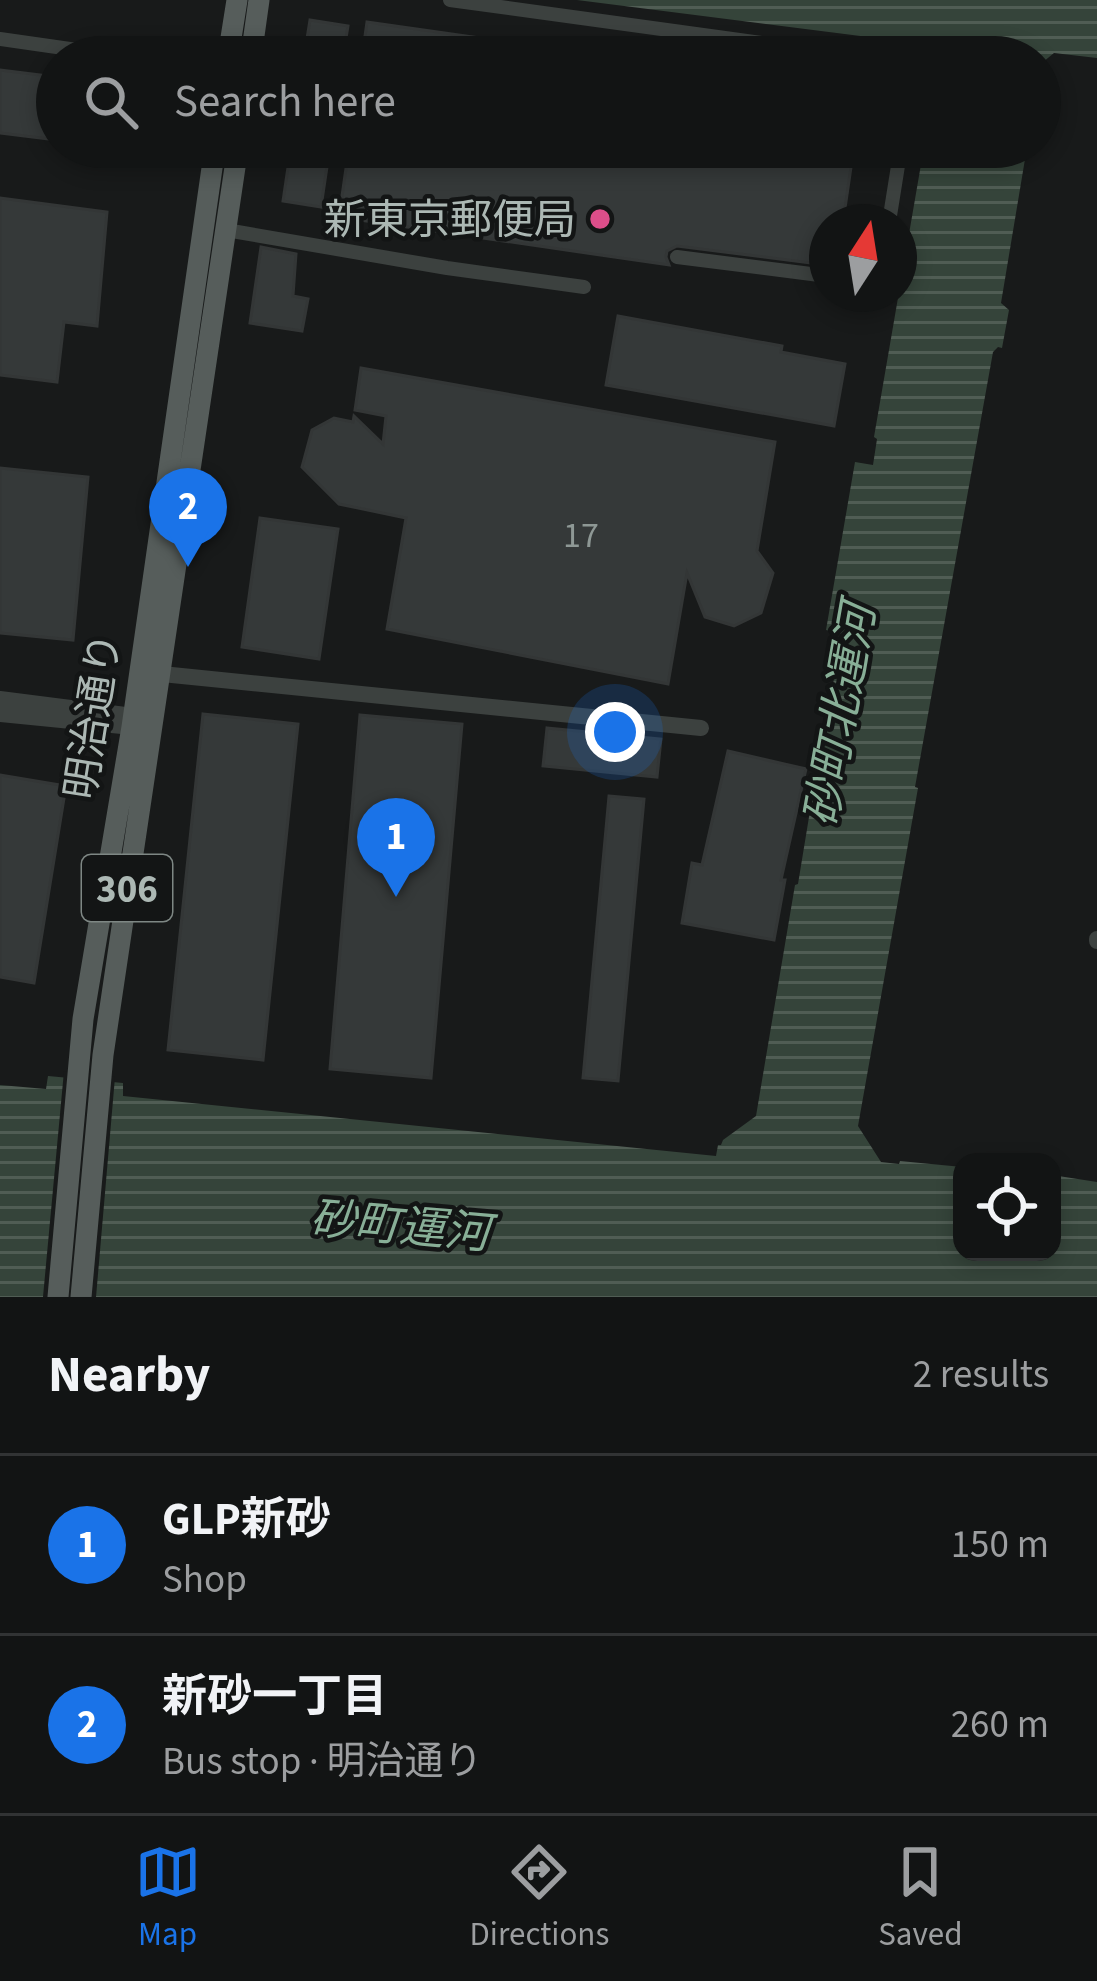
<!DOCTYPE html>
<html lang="en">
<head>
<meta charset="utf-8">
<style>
	body { margin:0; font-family:"Source Sans 3","Noto Sans JP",sans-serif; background:#1f2122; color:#f1f3f6 }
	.controls { position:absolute; right:36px; bottom:36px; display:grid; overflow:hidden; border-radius:24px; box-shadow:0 6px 18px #0003 }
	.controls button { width:108px; height:108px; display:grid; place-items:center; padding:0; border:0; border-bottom:3px solid #313334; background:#121414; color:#f1f3f6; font:60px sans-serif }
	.compass { position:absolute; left:809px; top:204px; width:108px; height:108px; border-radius:50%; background:#121414; box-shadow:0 6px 18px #0003; rotate:12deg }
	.you { position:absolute; left:615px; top:732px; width:42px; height:42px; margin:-30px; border:9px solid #fff; border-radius:50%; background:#1a73e8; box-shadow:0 0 0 18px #1a73e833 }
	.badge { display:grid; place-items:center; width:78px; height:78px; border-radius:50%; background:#1a73e8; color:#fff; font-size:39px; font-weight:700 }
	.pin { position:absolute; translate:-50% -99px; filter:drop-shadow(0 3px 6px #0008) }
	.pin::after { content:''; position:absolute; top:63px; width:42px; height:36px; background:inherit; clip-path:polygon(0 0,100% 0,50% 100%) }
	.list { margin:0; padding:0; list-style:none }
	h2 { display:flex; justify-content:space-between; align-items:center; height:156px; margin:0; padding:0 48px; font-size:51px }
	h2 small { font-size:39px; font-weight:400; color:#9c9ea0 }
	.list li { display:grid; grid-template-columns:78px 1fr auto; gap:36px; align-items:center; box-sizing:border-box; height:180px; padding:0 48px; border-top:3px solid #313334 }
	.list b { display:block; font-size:45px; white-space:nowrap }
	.list p { margin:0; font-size:39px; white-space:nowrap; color:#9c9ea0 }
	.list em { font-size:39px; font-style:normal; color:#9c9ea0 }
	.icon { flex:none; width:66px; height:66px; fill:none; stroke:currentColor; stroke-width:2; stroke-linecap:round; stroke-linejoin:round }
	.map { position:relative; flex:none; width:1097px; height:1297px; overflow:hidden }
	.search { position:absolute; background:#121414; box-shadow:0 6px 18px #0003; left:36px; right:36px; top:36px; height:132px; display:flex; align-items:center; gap:30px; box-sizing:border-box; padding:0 42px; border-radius:66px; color:#9c9ea0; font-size:45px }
	.sheet { height:516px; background:#121414 }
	nav { display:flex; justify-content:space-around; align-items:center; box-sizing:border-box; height:168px; border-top:3px solid #313334; background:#121414; font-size:33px; color:#9c9ea0 }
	nav a { display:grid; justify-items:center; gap:6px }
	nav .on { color:#1a73e8 }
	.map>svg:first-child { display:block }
	.water { fill:url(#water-rules) }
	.pier { fill:#181a1a }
	.building { fill:#353939; stroke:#333636; stroke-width:3 }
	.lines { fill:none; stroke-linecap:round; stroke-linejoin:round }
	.minor { stroke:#3c413f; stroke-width:14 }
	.tertiary { stroke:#3c413f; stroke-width:16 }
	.primary { stroke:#565d5b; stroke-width:21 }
	.poi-dot { fill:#dc4e8a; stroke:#131515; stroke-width:4.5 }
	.labels { text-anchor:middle; stroke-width:9; stroke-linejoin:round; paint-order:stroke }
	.number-label { font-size:36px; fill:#8e9895 }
	.shield { fill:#131515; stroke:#7e8784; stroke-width:3 }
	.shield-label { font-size:39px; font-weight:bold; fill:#acb8b4 }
	.poi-label { font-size:42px; fill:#acb8b4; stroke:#131515; text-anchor:end }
	.street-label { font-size:42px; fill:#acb8b4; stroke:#131515 }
	.water-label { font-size:45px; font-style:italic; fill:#88af97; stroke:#131515 }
</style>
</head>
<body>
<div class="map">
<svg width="1097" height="1297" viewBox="0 0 1097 1297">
	<defs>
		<pattern id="water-rules" width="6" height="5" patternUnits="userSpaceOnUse" patternTransform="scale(3)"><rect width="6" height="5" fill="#35443a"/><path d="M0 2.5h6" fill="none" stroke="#505d54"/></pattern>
	</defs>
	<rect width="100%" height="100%" fill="#181a1a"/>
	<path class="water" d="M577 0H1097V58L1054 53 1043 62 1040 80V57H924L906 42 892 40Z
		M924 147H1027L1001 303 1009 310 1002 348 998 347 993 352 915 787 918 788 858 1126 881 1162 899 1164 900 1161 962 1167V1252H1052V1175L1097 1182V1297H0V1085L46 1089 48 1076 123 1083V1096L716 1156 718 1145H721L723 1140 756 1116 795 885 798 884 821 744 843 634 826 630 855 462 873 465 877 439 874 437Z"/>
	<path class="pier" d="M64 1071 115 1077 96 1297H43Z"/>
	<path class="building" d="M310 20 348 26 343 57H304Z
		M367 22 571 51 570 57H362Z
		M0 70 57 77V140L0 133Z
		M291 147H330L321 207 283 201Z
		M349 147H854L843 222H827V265L677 246 667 251 666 257 669 265 339 217Z
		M0 198 107 212 97 326 64 322 57 382 0 375Z
		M261 247 296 254 293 296 308 299 302 331 250 323Z
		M618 316 782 346 781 352 845 364 834 426 606 385Z
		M361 368 775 442 757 551 773 573 761 613 734 626 705 617 687 573 668 684 387 629 406 518 339 504 302 467 312 430 334 418 353 422 354 416 383 444 386 416 355 410Z
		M0 468 88 477 73 640 0 633Z
		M260 518 338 529 319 659 242 647Z
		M203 714 298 724 263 1060 168 1050Z
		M360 715 462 724 431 1078 330 1069Z
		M547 728 661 739 657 777 543 766Z
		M728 751 806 769 781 880H785L774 940 682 923 692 863 702 865Z
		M0 775 66 786 34 983 0 977Z
		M609 796 644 799 618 1081 583 1078Z"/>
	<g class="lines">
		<path class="minor" d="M450 0 864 57
			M0 39 126 57
			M889 222 901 147
			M226 230 447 268 584 287
			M677 257 827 276"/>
		<path class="tertiary" d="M152 673 701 728
			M0 699 141 717
			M0 714 132 727 140 725
			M1097 941V939"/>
		<path class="primary" d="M228 57 237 0
			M251 57 259 0
			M58 1297 83 1019 132 727 215 147
			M81 1297 103 1055 238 147"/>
	</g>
	<circle class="poi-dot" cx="600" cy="219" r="12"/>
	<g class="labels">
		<g class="number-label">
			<text x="581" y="547">17</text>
		</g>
		<rect class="shield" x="82" y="855" width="90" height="66" rx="9"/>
		<g class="shield-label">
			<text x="127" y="902">306</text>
		</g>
		<g class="poi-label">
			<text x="576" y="234">新東京郵便局</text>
		</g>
		<g class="street-label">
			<text transform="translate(92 716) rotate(-81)" y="15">明治通り</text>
		</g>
		<g class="water-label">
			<text transform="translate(839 715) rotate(-80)" y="16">砂町北運河</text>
			<text transform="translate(400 1225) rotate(5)" y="16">砂町運河</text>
		</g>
	</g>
</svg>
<div class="controls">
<button><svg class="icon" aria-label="locate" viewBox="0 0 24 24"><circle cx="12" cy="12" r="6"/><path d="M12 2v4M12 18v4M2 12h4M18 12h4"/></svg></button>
</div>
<svg class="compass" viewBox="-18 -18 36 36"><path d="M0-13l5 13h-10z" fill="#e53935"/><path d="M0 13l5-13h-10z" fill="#9c9ea0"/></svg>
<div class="you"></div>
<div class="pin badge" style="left:396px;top:897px">1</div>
<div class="pin badge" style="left:188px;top:567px">2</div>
<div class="search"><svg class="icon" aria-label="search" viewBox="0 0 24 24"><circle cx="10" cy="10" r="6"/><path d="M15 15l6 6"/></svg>Search here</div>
</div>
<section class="sheet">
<h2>Nearby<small>2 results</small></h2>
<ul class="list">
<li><span class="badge">1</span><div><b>GLP新砂</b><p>Shop</p></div><em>150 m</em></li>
<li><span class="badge">2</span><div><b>新砂一丁目</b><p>Bus stop · 明治通り</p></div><em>260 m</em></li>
</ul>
</section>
<nav>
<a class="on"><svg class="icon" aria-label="map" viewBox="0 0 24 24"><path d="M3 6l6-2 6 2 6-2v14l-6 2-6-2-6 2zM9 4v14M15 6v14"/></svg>Map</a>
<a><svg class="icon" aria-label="directions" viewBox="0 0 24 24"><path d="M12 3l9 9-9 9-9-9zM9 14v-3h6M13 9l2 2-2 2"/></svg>Directions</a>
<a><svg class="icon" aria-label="saved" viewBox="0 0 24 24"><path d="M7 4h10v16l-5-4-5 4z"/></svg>Saved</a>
</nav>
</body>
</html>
